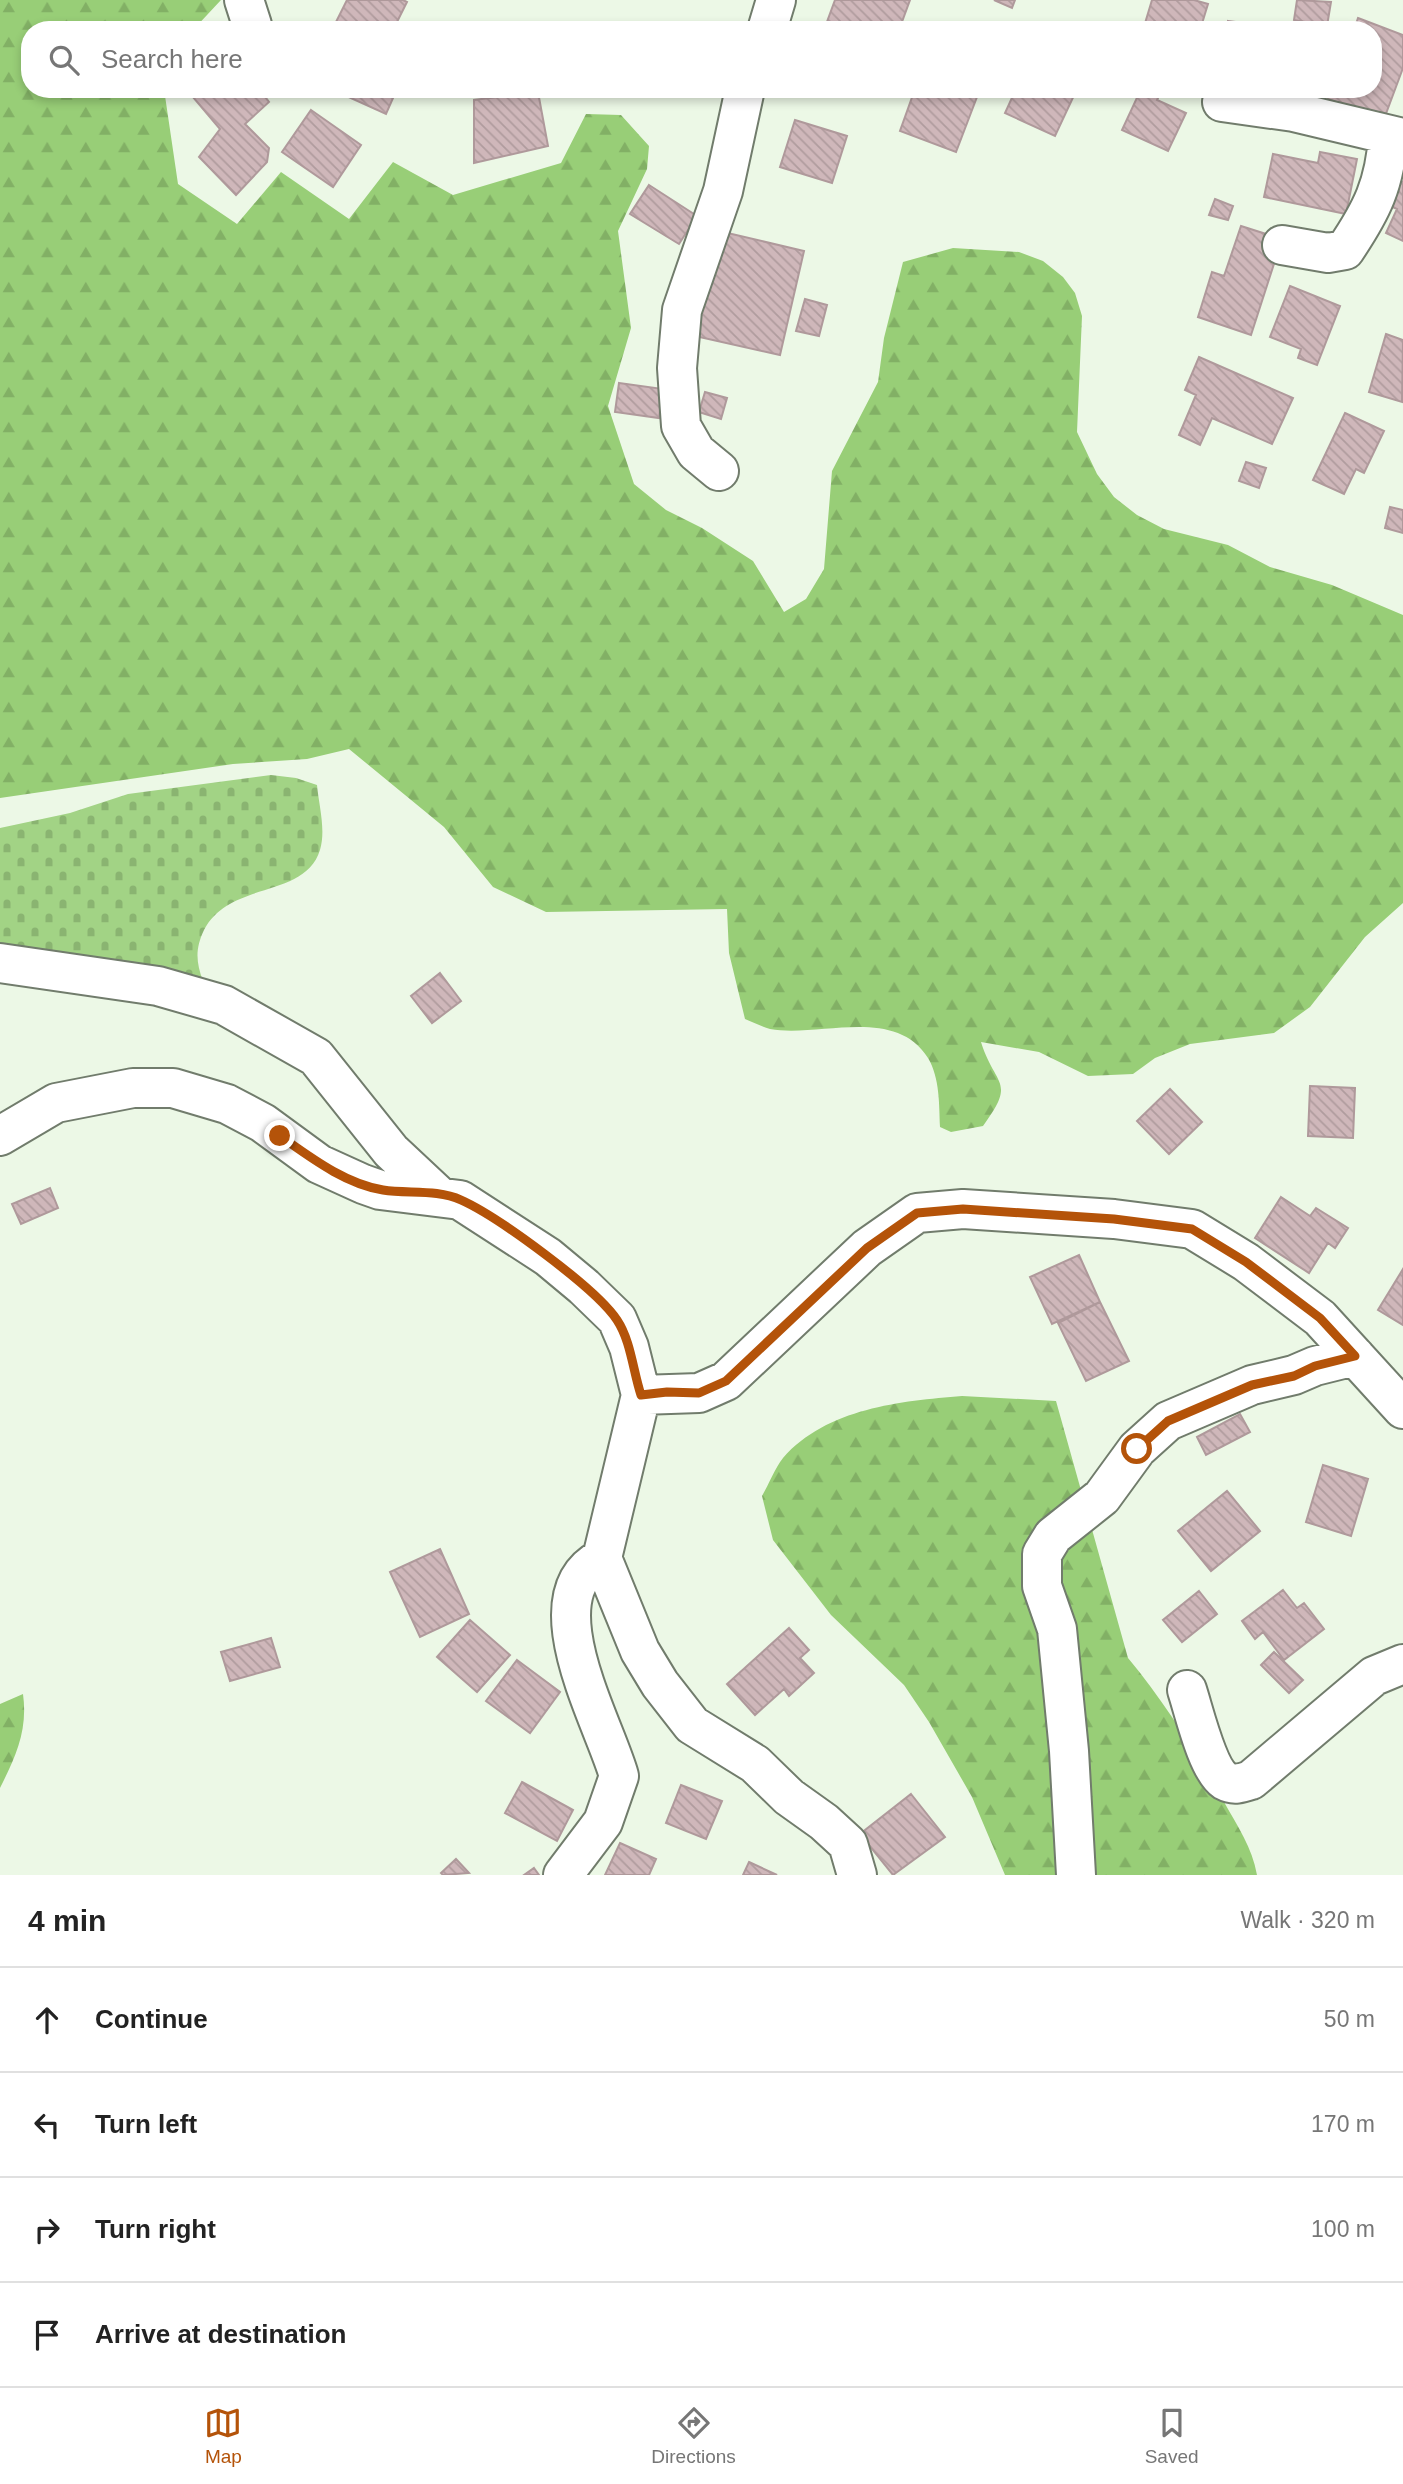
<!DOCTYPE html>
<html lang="en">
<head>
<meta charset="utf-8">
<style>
	body { margin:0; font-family:Arial,sans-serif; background:#f6f6f6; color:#222 }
	.stop { position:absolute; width:21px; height:21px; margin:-16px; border:5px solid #b45309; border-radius:50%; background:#fff }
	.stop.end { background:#b45309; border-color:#fff; box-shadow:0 2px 7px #0008 }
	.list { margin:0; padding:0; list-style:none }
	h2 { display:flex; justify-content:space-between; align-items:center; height:91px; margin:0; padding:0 28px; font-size:30px }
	h2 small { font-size:23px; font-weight:400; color:#767676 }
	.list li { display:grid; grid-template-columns:46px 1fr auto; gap:21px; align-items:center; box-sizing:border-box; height:105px; padding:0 28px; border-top:2px solid #e0e0e0 }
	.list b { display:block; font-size:26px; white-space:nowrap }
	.list em { font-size:23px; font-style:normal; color:#767676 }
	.icon { flex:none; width:38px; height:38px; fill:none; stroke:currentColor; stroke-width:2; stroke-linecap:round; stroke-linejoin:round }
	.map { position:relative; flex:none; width:1403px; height:1875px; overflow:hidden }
	.search { position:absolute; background:#fff; box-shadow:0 4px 10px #0003; left:21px; right:21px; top:21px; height:77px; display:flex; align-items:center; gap:18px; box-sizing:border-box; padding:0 24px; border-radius:28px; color:#767676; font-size:26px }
	.sheet { height:511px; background:#fff }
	nav { display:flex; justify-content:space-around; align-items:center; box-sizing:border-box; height:98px; border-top:2px solid #e0e0e0; background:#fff; font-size:19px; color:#767676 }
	nav a { display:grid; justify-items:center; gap:4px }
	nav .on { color:#b45309 }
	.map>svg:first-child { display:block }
	.forest { fill:url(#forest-firs) }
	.cemetery { fill:url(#cemetery-stones) }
	.building { fill:url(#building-back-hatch); stroke:#af999b; stroke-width:2 }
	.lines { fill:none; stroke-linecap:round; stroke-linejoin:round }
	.minor-casing { stroke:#717c6c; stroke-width:42 }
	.minor { stroke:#fff; stroke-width:38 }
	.route { stroke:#b45309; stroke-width:9 }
</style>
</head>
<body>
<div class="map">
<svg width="1403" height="1875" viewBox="0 0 1403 1875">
	<defs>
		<pattern id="forest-firs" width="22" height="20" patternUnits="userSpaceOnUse" patternTransform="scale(1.75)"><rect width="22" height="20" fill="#98ce77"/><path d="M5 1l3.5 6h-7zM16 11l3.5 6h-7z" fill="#82b065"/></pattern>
		<pattern id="cemetery-stones" width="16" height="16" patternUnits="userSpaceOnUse" patternTransform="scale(1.75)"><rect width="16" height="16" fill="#a2d385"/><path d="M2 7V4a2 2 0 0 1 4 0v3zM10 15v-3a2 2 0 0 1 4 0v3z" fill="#8ab471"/></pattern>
		<pattern id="building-back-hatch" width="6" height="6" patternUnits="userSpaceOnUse" patternTransform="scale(1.75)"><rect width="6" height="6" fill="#cfb7ba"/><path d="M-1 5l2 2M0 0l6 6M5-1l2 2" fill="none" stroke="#b09c9e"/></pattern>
	</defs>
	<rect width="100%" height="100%" fill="#ecf8e6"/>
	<path class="forest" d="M0 0H221L193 30H30V89H164L178 184 237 224 281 172 349 219 393 162 453 195 561 163 586 114 621 115 649 146 647 169 618 231 631 328 608 406 634 484 666 510 702 528 753 561 784 612 806 599 824 569 832 471 878 382 884 338 903 262 953 248 1019 252 1043 261 1063 277 1075 293 1082 316 1077 432 1097 474 1114 497 1137 515 1164 529 1228 545 1270 567 1332 585 1403 615V903L1365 937 1310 1007 1274 1033 1190 1044 1155 1058 1133 1074 1088 1076 1039 1052 981 1042C995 1087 1017 1080 983 1126L951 1132 940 1127C939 1105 940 1078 928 1058 895 1005 819 1038 770 1029 762 1027 753 1022 745 1019L729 953 727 909 546 912 493 887 444 827 349 749 307 759 233 764 0 798Z
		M962 1396 1056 1401 1128 1658C1165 1702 1195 1752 1224 1802 1238 1827 1252 1847 1257 1875H1005L972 1797 929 1722 904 1685 831 1615 773 1540 762 1496C769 1484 775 1468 783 1458 827 1408 901 1401 962 1396Z
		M23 1694C28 1730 16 1756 0 1788V1704Z"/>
	<path class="cemetery" d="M271 775 296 778 317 785C319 806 326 830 320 850 305 899 230 880 204 930 195 949 196 962 203 981L0 947V828L70 813 128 794Z"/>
	<path class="building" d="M347 0H403L407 2 393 30H332Z
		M835 0H910L899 30H824Z
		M994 0H1015L1012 8Z
		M1152 0H1194L1208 4 1200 30H1143Z
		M1297 0 1331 2 1327 26 1294 20Z
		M1358 18 1403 35V68L1384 119 1328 99 1331 89H1373V30H1354Z
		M1228 21 1288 29V30H1227Z
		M259 89 269 102 245 124 269 148 267 162 236 195 199 157 220 129 187 90Z
		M331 89H397L386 114Z
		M915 89H980L956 152 900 131Z
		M1016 89H1077L1055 136 1005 113Z
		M1141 89 1161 92 1157 100 1186 113 1168 151 1122 130Z
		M538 92 548 146 474 163V100Z
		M311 110 361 145 333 187 282 152Z
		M795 120 847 136 832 183 780 167Z
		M1320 152 1357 159 1346 214 1264 197 1273 154 1318 163Z
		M1398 179 1403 182V241L1386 233 1397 209 1386 204Z
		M649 185 697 216 679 244 630 214Z
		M1215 199 1233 206 1228 220 1209 215Z
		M1241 226 1282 239 1251 335 1198 317 1212 272 1224 276Z
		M719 231 804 251 780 355 695 336Z
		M1290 286 1340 306 1317 365 1298 358 1301 349 1270 337Z
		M805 299 827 305 819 336 796 331Z
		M1386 334 1403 340 1402 402 1369 392Z
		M1199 357 1293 398 1272 444 1212 418 1200 445 1179 435 1196 395 1185 390Z
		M619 383 663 389 659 418 615 412Z
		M705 392 727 398 721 419 699 412Z
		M1345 413 1384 431 1364 473 1356 469 1344 494 1313 480Z
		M1246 462 1266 468 1259 488 1239 481Z
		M1390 507 1403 510V533L1385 528Z
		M440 973 461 1001 432 1023 411 996Z
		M1310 1086 1355 1088 1353 1138 1308 1136Z
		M1170 1089 1202 1122 1169 1154 1137 1121Z
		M50 1188 58 1208 21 1224 12 1204Z
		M1281 1197 1310 1216 1316 1208 1348 1228 1335 1248 1328 1243 1309 1273 1255 1238Z
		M1079 1255 1100 1302 1052 1324 1030 1277Z
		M1403 1269V1325L1378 1310Z
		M1100 1302 1129 1361 1086 1381 1058 1323Z
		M1240 1414 1250 1432 1206 1455 1197 1437Z
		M1323 1465 1368 1479 1351 1536 1306 1522Z
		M1227 1491 1260 1531 1211 1571 1178 1531Z
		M440 1549 469 1614 420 1637 390 1572Z
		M1283 1590 1297 1608 1304 1603 1324 1629 1284 1660 1263 1632 1255 1639 1242 1621Z
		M1199 1591 1217 1614 1182 1642 1163 1620Z
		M470 1620 510 1655 477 1692 437 1657Z
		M789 1628 809 1650 800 1658 814 1673 789 1696 784 1689 755 1715 727 1684Z
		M271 1638 280 1667 230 1681 221 1652Z
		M1274 1652 1303 1680 1289 1693 1261 1665Z
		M517 1660 560 1692 530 1733 486 1701Z
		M522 1782 573 1810 557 1841 505 1813Z
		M681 1785 722 1801 706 1839 666 1823Z
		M911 1794 945 1837 893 1875 860 1834Z
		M620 1843 656 1859 649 1875H605Z
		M456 1859 469 1873 443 1875 441 1873Z
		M749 1862 777 1875H743Z
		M534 1868 539 1875H524Z"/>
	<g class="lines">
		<g class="minor-casing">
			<path id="minor" d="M244 0 252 25
				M767 30 776 0
				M1222 102 1294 112 1403 138
				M1282 245 1328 253 1345 250C1372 210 1385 184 1388 136
				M719 471 696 452 681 426 677 368 682 310 723 191 745 89
				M0 963 158 986 224 1005 316 1057 391 1151 438 1195
				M0 1136 56 1103 133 1088H173L227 1104 263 1123 319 1164 363 1184 380 1190 460 1200 548 1257 584 1287 617 1319 629 1347 641 1395 602 1558 640 1651 660 1684 692 1725 755 1764 789 1797 824 1822 848 1844 857 1875
				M641 1395 699 1393 726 1381 867 1248 917 1213 963 1209 1114 1219 1192 1229 1246 1262 1320 1318 1403 1409
				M1187 1690C1194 1711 1207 1769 1225 1781 1234 1786 1242 1783 1251 1780L1374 1676 1403 1664
				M563 1875 603 1822 619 1776C604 1722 530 1596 602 1558
				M1076 1875 1069 1751 1057 1629 1042 1586V1554L1053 1536 1102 1497 1137 1449 1168 1421 1252 1385 1294 1375 1315 1366 1355 1356"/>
		</g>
		<use href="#minor" class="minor"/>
	</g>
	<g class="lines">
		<path class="route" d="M280 1136C310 1157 345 1184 383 1190 408 1194 437 1189 461 1200 497 1216 596 1288 617 1320 631 1341 633 1371 641 1395L667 1392 699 1393 726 1381 867 1248 917 1213 963 1209 1114 1219 1192 1229 1246 1262 1320 1318 1355 1356 1315 1366 1294 1376 1252 1385 1168 1421 1137 1449"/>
	</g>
</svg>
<div class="stop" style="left:1137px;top:1449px"></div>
<div class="stop end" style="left:280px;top:1136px"></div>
<div class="search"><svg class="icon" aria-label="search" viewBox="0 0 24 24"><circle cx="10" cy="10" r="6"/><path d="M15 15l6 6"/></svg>Search here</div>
</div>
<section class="sheet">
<h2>4 min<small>Walk · 320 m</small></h2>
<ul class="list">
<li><svg class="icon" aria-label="ahead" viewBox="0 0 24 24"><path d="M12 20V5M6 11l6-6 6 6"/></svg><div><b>Continue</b></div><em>50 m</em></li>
<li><svg class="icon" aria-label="left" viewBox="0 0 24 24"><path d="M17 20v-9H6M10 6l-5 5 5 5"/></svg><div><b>Turn left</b></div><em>170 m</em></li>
<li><svg class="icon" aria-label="right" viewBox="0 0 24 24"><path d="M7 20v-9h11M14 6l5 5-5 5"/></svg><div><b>Turn right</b></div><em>100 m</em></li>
<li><svg class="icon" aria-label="arrive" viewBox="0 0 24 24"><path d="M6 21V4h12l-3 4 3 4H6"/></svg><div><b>Arrive at destination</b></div></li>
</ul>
</section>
<nav>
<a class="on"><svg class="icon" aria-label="map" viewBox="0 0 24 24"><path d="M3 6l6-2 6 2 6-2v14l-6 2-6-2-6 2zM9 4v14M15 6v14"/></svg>Map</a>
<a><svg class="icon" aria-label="directions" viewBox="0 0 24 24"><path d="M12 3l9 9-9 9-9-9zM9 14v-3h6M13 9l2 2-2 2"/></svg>Directions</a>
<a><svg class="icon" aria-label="saved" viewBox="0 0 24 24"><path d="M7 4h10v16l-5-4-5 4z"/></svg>Saved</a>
</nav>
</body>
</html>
